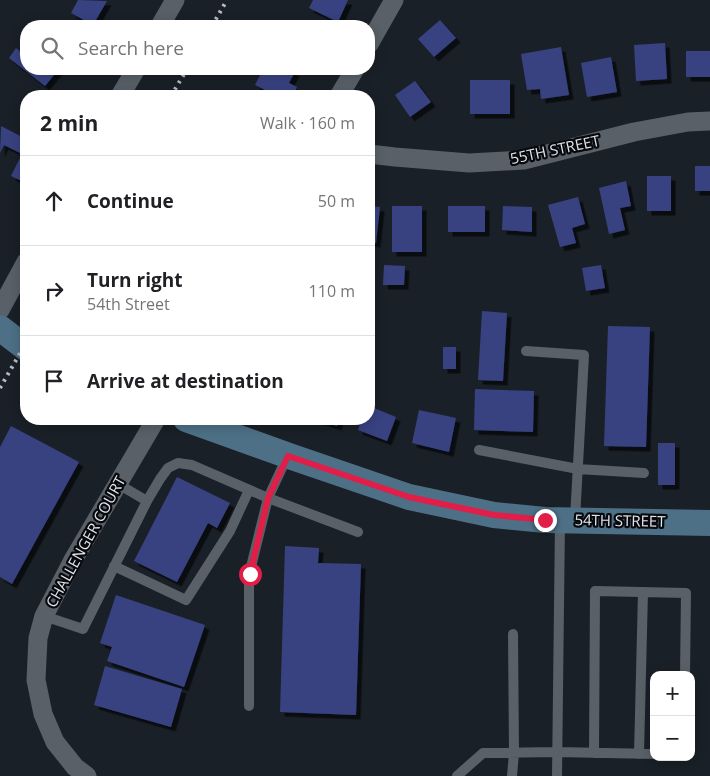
<!DOCTYPE html>
<html lang="en">
<head>
<meta charset="utf-8">
<style>
	body { margin:0; font-family:"Open Sans",sans-serif; background:#f2f2f2; color:#202124 }
	.controls { position:absolute; right:15px; bottom:15px; display:grid; overflow:hidden; border-radius:10px; box-shadow:0 2px 12px #0003 }
	.controls button { width:45px; height:45px; display:grid; place-items:center; padding:0; border:0; border-bottom:1px solid #e0e0e0; background:#fff; color:#202124; font:25px sans-serif }
	.stop { position:absolute; width:15px; height:15px; margin:-11px; border:4px solid #e11d48; border-radius:50%; background:#fff }
	.stop.end { background:#e11d48; border-color:#fff; box-shadow:0 1px 5px #0008 }
	.list { margin:0; padding:0; list-style:none }
	h2 { display:flex; justify-content:space-between; align-items:center; height:65px; margin:0; padding:0 20px; font-size:21px }
	h2 small { font-size:16px; font-weight:400; color:#757577 }
	.list li { display:grid; grid-template-columns:32px 1fr auto; gap:15px; align-items:center; box-sizing:border-box; height:90px; padding:0 20px; border-top:1px solid #e0e0e0 }
	.list b { display:block; font-size:19px; white-space:nowrap }
	.list p { margin:0; font-size:16px; white-space:nowrap; color:#757577 }
	.list em { font-size:16px; font-style:normal; color:#757577 }
	.icon { flex:none; width:28px; height:28px; fill:none; stroke:currentColor; stroke-width:2; stroke-linecap:round; stroke-linejoin:round }
	.map { position:relative; flex:none; width:710px; height:776px; overflow:hidden }
	.search { position:absolute; background:#fff; box-shadow:0 2px 12px #0003; left:20px; top:20px; width:355px; height:55px; display:flex; align-items:center; gap:12px; box-sizing:border-box; padding:0 18px; border-radius:20px; color:#757577; font-size:19px }
	.panel { position:absolute; background:#fff; box-shadow:0 2px 12px #0003; left:20px; top:90px; width:355px; height:335px; border-radius:20px }
	.map>svg:first-child { display:block }
	.building { fill:#384281; filter:url(#shadow) }
	.lines { fill:none; stroke-linecap:round; stroke-linejoin:round }
	.service { stroke:#596068; stroke-width:10 }
	.minor { stroke:#596068; stroke-width:19 }
	.secondary { stroke:#4d7086; stroke-width:26 }
	.rail { stroke:#b8bcc2; stroke-width:4; stroke-dasharray:2.5 5; stroke-linecap:butt }
	.route { stroke:#e11d48; stroke-width:6 }
	.labels { text-anchor:middle; stroke-width:4.5; stroke-linejoin:round; paint-order:stroke }
	.street-label { font-size:15px; fill:#e1e5eb; stroke:#07090d }
</style>
</head>
<body>
<div class="map">
<svg width="710" height="776" viewBox="0 0 710 776">
	<defs>
		<filter id="shadow"><feDropShadow dx="4.5" dy="4.5" stdDeviation="0" flood-color="#0009"/></filter>
	</defs>
	<rect width="100%" height="100%" fill="#1a2027"/>
	<path class="building" d="M78 0 107 1 93 25 71 13Z
		M313 0H348L338 22 309 8Z
		M440 20 456 38 434 57 418 39Z
		M665 43 667 79 636 81 634 45Z
		M561 47 569 95 541 99 540 89 527 90 521 54Z
		M16 48 25 55 26 54V69H59L45 86 9 58Z
		M686 51H710V77H686Z
		M611 57 617 92 587 97 581 63Z
		M263 69H289L295 72 289 83 297 87 293 96H262L265 90 255 85Z
		M470 80H510V114H470Z
		M415 81 431 102 410 117 395 95Z
		M1 126 26 139V183L11 176 22 154 4 145 0 153Z
		M695 166H710V191H695Z
		M647 176H671V211H647Z
		M626 181 631 206 620 208 625 230 609 234 599 188Z
		M578 197 585 224 572 228 576 243 560 247 548 205Z
		M369 206 380 207 376 243 369 242Z
		M392 206H422V252H392Z
		M448 206H485V232H448Z
		M503 206 532 207V232L502 230Z
		M384 265 405 266 404 285H383Z
		M601 265 605 288 586 291 582 268Z
		M482 311 507 313 503 381 478 380Z
		M608 326 650 327 646 447 604 446Z
		M443 347H456V369H443Z
		M475 389 534 391 533 432 474 430Z
		M369 406 396 417 387 441 358 430 362 419H369Z
		M419 410 456 418 449 452 412 443Z
		M315 419H339L337 426Z
		M11 426 79 462 12 584 0 577V447Z
		M658 443H675V485H658Z
		M177 477 230 503 217 528 208 523 177 582 134 561Z
		M285 546 319 548 318 563 361 564 356 715 280 712Z
		M116 595 205 625 184 687 107 661 112 647 100 643Z
		M105 666 182 689 171 727 94 705Z"/>
	<g class="lines">
		<path class="service" d="M526 351 584 355 575 519
			M479 450 578 469 644 473
			M147 501 160 479 168 468 178 463 192 465 268 498 288 455
			M114 566 186 600 230 531 249 490
			M44 616 83 629 147 501 118 484
			M249 706V575L268 498 358 532
			M594 753 595 591 686 593 685 675
			M639 754 643 592
			M457 776 483 753 557 752 654 754
			M512 776 514 753 513 634
			M557 776 560 521"/>
		<path class="minor" d="M160 26 175 0
			M369 44 394 0
			M120 96 136 69
			M339 96 355 69
			M369 154 395 157 469 163 524 160 634 132 688 122 710 121
			M0 310 26 262
			M87 776 75 767 55 742 43 714 36 680 38 638 44 616 73 560 156 419"/>
		<path class="secondary" d="M0 328 26 348
			M186 419 292 457 409 497 494 515 545 520 710 523"/>
		<path class="rail" d="M212 26 227 0
			M171 96 187 69
			M0 388 26 343"/>
	</g>
	<g class="lines">
		<path class="route" d="M250 574 268 498 288 456 409 497 494 515 545 520"/>
	</g>
	<g class="labels">
		<g class="street-label">
			<text transform="translate(555 150) rotate(-12)" y="5">55TH STREET</text>
			<text transform="translate(620 521) rotate(1)" y="5">54TH STREET</text>
			<text transform="translate(86 542) rotate(-61)" y="5">CHALLENGER COURT</text>
		</g>
	</g>
</svg>
<div class="controls">
<button>+</button>
<button>−</button>
</div>
<div class="stop" style="left:250px;top:574px"></div>
<div class="stop end" style="left:545px;top:520px"></div>
<div class="search"><svg class="icon" aria-label="search" viewBox="0 0 24 24"><circle cx="10" cy="10" r="6"/><path d="M15 15l6 6"/></svg>Search here</div>
<section class="panel">
<h2>2 min<small>Walk · 160 m</small></h2>
<ul class="list">
<li><svg class="icon" aria-label="ahead" viewBox="0 0 24 24"><path d="M12 20V5M6 11l6-6 6 6"/></svg><div><b>Continue</b></div><em>50 m</em></li>
<li><svg class="icon" aria-label="right" viewBox="0 0 24 24"><path d="M7 20v-9h11M14 6l5 5-5 5"/></svg><div><b>Turn right</b><p>54th Street</p></div><em>110 m</em></li>
<li><svg class="icon" aria-label="arrive" viewBox="0 0 24 24"><path d="M6 21V4h12l-3 4 3 4H6"/></svg><div><b>Arrive at destination</b></div></li>
</ul>
</section>
</div>
</body>
</html>
